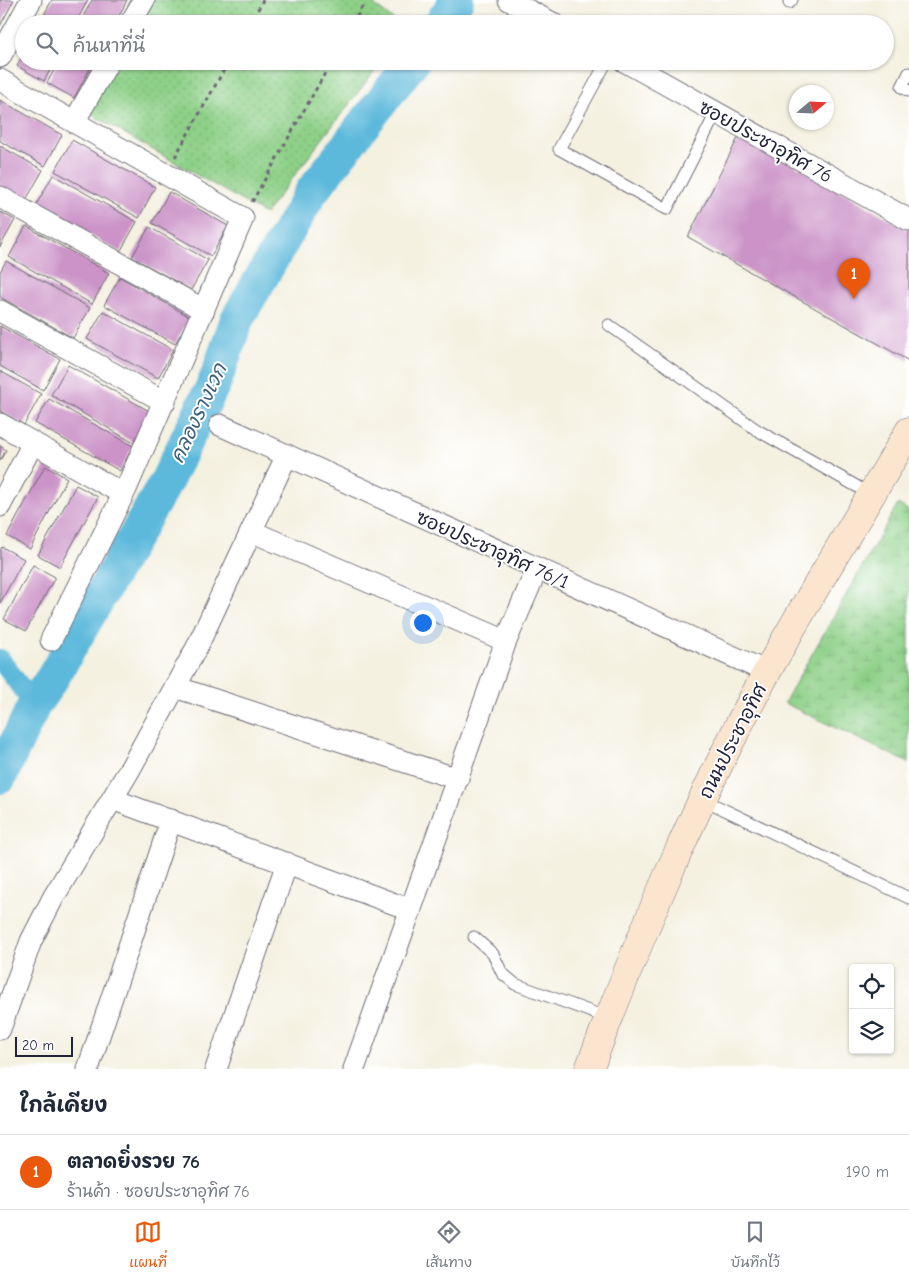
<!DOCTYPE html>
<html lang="th">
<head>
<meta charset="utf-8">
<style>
	body { margin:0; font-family:"Comic Neue","Playpen Sans Thai",sans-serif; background:#f6f6f7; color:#1f2937 }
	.controls { position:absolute; right:15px; bottom:15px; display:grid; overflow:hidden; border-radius:5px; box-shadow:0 1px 4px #0004 }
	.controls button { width:45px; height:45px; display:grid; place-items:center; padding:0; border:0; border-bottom:1px solid #e0e1e3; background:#fff; color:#1f2937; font:25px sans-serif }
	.compass { position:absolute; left:789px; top:85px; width:45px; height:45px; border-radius:50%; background:#fff; box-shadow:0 1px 4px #0004; rotate:71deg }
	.scale { position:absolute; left:15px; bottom:12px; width:58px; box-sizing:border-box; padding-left:5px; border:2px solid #22223b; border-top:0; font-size:14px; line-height:18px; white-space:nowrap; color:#22223b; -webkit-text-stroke:4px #fff; paint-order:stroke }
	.you { position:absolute; left:422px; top:622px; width:18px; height:18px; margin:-12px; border:4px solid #fff; border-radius:50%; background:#1a73e8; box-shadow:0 0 0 8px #1a73e833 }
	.badge { display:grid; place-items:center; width:32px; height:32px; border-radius:50%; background:#ea580c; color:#fff; font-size:16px; font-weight:700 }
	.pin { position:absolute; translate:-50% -41px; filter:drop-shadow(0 1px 2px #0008) }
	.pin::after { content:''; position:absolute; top:26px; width:18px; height:15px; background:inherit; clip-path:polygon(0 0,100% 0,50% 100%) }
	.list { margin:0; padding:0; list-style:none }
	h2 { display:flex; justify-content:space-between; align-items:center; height:65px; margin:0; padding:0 20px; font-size:21px }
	h2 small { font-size:16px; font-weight:400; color:#747a83 }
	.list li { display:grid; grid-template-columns:32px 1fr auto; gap:15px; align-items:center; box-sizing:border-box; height:75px; padding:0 20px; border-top:1px solid #e0e1e3 }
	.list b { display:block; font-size:19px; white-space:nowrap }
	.list p { margin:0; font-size:16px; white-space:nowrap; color:#747a83 }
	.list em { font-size:16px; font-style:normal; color:#747a83 }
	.icon { flex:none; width:28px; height:28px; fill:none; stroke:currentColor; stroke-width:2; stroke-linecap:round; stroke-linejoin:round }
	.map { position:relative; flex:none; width:909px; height:1069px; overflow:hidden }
	.search { position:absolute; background:#fff; box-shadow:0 1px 4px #0004; left:15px; right:15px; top:15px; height:55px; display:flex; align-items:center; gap:12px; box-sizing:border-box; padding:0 18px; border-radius:28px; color:#747a83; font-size:19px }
	.sheet { height:140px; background:#fff }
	nav { display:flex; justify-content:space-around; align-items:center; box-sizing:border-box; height:70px; border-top:1px solid #e0e1e3; background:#fff; font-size:14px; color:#747a83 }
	nav a { display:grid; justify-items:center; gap:2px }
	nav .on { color:#ea580c }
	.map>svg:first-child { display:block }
	.grass { fill:url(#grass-dots); stroke:#587962 }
	.wetland { fill:url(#wetland-marsh); stroke:#587962 }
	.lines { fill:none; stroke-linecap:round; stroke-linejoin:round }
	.canal { stroke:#5db9db; stroke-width:20 }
	.river { stroke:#5db9db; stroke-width:34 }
	.building { fill:#cb93c7 }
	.service-casing { stroke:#6c6a75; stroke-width:13 }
	.minor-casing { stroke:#6c6a75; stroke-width:23 }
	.secondary-casing { stroke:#6c6a75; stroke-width:29 }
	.path { stroke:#6c6a75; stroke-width:3; stroke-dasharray:4 4; stroke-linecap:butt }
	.service { stroke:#fff; stroke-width:11 }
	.minor { stroke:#fff; stroke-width:21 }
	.secondary { stroke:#fbe5cf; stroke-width:28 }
	.labels { text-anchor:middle; stroke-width:4; stroke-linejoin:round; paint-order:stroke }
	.street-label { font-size:19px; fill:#22223b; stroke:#fff }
	.water-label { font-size:20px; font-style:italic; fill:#3a5e7b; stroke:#fff }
</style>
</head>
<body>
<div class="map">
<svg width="909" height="1069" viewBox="0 0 909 1069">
	<defs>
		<pattern id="grass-dots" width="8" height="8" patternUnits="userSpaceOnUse" patternTransform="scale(1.25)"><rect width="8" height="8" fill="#8ed088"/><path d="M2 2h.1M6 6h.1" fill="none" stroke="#7ab276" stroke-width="1.8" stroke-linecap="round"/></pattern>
		<pattern id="wetland-marsh" width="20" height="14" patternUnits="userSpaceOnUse" patternTransform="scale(1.25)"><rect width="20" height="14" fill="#8ed088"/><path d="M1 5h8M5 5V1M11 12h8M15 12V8" fill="none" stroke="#7ab276"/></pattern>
	</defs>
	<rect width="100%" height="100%" fill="#fff"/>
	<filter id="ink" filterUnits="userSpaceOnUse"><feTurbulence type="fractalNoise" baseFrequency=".02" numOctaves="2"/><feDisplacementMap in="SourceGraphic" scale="10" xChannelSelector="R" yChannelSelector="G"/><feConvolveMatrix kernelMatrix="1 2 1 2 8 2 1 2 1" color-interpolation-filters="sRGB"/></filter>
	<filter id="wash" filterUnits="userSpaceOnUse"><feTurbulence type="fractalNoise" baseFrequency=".0096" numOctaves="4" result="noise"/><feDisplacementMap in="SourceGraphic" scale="20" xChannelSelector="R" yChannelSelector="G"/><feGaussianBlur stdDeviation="1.12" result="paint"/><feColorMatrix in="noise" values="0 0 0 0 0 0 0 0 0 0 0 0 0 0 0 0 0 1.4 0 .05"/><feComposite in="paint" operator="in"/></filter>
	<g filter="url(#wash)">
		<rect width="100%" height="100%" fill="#f4f1e1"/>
		<path class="grass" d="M132 0H368L399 24H119Z
			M98 61H382L265 214 73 104Z"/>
		<path class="wetland" d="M898 504 909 511V763L784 703Z"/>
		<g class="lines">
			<path class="canal" d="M0 659 34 705"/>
			<path class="river" d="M440 24 457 0
				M0 777 34 705 53 677 167 480 216 379 237 319 312 191 413 61"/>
		</g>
		<g id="blocks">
			<path class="building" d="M0 0H14L0 26Z
				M52 0H88L75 24H39Z
				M92 0H127L115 24H79Z
				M24 52V61H55L44 81 17 66Z
				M59 61H94L74 98 47 83Z
				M0 100 62 135 45 166 0 141Z
				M740 134 909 230V361L688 237Z
				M72 140 155 187 139 218 55 171Z
				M0 146 43 170 26 200 0 186Z
				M53 175 137 222 120 252 36 205Z
				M169 192 228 226 211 256 152 223Z
				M0 212 15 220 0 247Z
				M26 226 109 273 92 304 9 257Z
				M149 227 208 260 191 290 132 257Z
				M6 261 90 308 73 338 0 297V272Z
				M120 277 190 317 175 344 104 305Z
				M103 311 173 350 158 378 87 339Z
				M0 326 60 359 43 390 0 366Z
				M68 365 151 412 134 443 51 395Z
				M0 371 41 394 24 425 0 411Z
				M49 399 133 446 120 471 35 423Z
				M0 446 6 450 0 461Z
				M45 466 67 478 30 549 7 536Z
				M76 485 98 497 60 567 38 555Z
				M2 547 24 559 0 603V550Z
				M33 565 55 577 26 631 4 619Z"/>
		</g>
	</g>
	<g filter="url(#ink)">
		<use href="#blocks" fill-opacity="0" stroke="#6c6a75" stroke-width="1"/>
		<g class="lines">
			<g class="service-casing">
				<path id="service" d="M789 3 792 0
					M607 61 559 149 667 209 716 113
					M909 73 902 87 909 91
					M609 325 757 430 872 495
					M702 799 909 898
					M474 937 493 954 502 973 515 984 608 1018"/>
			</g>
			<g class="minor-casing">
				<path id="minor" d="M509 0 554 24
					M130 24 144 0
					M0 57 31 0
					M624 61 909 220
					M0 80 243 218 126 489 51 640
					M74 122 109 61
					M0 197 204 310
					M0 311 165 402
					M0 424 123 494
					M220 425 767 672
					M0 506 33 443
					M253 532 506 641
					M175 687 458 779
					M112 799 411 910
					M0 1029 31 941 53 898 130 769 197 647 287 455
					M88 1069 171 820
					M216 1069 287 863
					M354 1069 506 641 537 569"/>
			</g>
			<g class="secondary-casing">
				<path id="secondary" d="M589 1069C641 934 697 799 767 672 812 590 862 512 909 431"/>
			</g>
			<path class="path" d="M250 24 263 0
				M353 24 363 5
				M175 157 229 61
				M252 202 332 61"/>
			<use href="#service" class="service"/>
			<use href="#minor" class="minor"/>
			<use href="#secondary" class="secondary"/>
		</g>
	</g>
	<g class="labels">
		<g class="street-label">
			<text transform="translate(766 141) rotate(29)" y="7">ซอยประชาอุทิศ 76</text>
			<text transform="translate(493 549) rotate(24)" y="7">ซอยประชาอุทิศ 76/1</text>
			<text transform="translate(732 741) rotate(-63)" y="7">ถนนประชาอุทิศ</text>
		</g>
		<g class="water-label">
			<text transform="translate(198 413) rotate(-65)" y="7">คลองรางเวก</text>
		</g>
	</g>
</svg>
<div class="controls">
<button><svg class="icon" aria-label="locate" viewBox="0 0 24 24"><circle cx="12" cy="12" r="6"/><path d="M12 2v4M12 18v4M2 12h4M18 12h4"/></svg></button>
<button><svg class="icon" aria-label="layers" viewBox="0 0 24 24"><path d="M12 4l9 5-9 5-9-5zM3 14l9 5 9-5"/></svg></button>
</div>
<svg class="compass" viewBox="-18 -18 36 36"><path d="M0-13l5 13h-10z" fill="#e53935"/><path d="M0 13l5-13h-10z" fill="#747a83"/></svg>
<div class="scale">20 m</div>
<div class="you"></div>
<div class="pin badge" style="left:854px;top:299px">1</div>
<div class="search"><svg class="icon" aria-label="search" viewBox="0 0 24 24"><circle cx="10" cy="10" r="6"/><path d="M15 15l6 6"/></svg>ค้นหาที่นี่</div>
</div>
<section class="sheet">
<h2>ใกล้เคียง<small></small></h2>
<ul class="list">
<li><span class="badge">1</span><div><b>ตลาดยิ่งรวย 76</b><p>ร้านค้า · ซอยประชาอุทิศ 76</p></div><em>190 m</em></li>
</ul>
</section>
<nav>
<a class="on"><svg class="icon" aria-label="map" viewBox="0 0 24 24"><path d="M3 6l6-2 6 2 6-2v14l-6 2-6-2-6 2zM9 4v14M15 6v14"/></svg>แผนที่</a>
<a><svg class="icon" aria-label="directions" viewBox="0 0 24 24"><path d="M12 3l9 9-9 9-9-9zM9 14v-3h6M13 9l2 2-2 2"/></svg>เส้นทาง</a>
<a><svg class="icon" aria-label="saved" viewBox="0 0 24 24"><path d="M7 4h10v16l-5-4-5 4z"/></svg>บันทึกไว้</a>
</nav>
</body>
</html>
